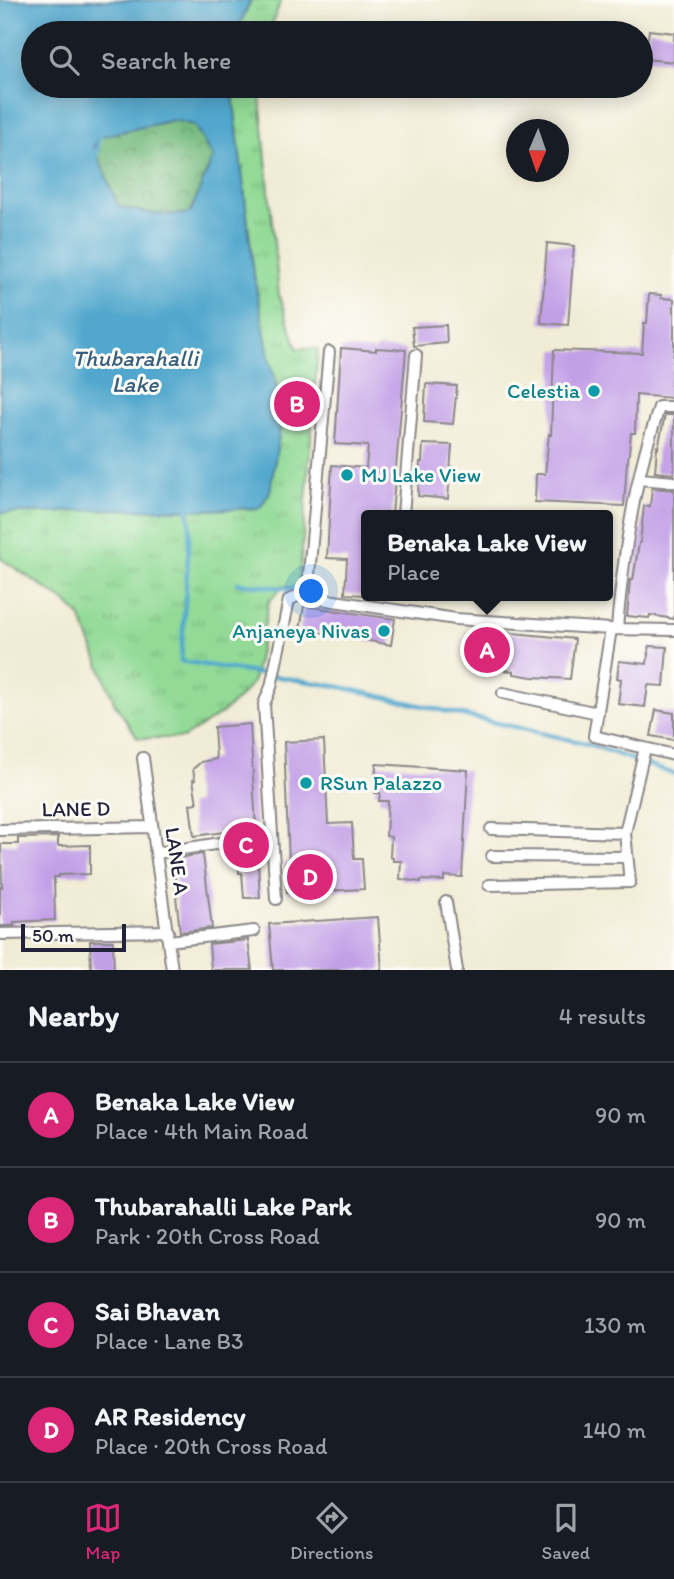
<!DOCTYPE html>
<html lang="en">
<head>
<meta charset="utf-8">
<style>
	body { margin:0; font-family:Itim,sans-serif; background:#242831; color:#f1f3f6 }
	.compass { position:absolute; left:506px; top:119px; width:63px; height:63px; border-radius:50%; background:#171b24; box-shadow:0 4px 18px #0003; rotate:182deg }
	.scale { position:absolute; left:21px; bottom:18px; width:105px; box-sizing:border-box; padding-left:7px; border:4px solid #22223b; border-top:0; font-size:19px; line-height:24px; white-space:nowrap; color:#22223b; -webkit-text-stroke:5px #fdfcf7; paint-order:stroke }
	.you { position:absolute; left:312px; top:592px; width:24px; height:24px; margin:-18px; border:5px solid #fff; border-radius:50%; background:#1a73e8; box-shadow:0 0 0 10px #1a73e833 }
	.badge { display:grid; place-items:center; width:46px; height:46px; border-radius:50%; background:#db2777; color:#fff; font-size:23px; font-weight:700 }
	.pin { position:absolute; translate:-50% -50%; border:4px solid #fff; box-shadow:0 2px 7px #0006 }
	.popup { position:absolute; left:361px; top:510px; width:252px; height:91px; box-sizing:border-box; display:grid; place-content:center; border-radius:7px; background:#171b24; filter:drop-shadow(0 2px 5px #0005); font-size:23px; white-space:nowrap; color:#9ea1a6 }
	.popup b { font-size:26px; color:#f1f3f6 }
	.popup::after { content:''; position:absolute; left:50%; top:100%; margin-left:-14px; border:14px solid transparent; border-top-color:#171b24 }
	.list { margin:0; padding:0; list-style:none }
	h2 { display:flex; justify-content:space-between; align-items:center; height:91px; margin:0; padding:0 28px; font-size:30px }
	h2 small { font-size:23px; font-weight:400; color:#9ea1a6 }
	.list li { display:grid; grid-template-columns:46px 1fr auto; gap:21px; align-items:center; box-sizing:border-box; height:105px; padding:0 28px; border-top:2px solid #363941 }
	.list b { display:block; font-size:26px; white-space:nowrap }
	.list p { margin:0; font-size:23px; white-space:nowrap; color:#9ea1a6 }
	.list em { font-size:23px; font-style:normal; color:#9ea1a6 }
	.icon { flex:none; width:38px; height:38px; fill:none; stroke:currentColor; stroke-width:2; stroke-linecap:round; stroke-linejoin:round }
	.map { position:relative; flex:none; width:674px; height:970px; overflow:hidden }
	.search { position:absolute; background:#171b24; box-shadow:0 4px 18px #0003; left:21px; right:21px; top:21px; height:77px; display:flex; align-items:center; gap:18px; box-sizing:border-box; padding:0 24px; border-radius:38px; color:#9ea1a6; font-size:26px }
	.sheet { height:511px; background:#171b24 }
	nav { display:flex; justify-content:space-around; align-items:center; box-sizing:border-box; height:98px; border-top:2px solid #363941; background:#171b24; font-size:19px; color:#9ea1a6 }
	nav a { display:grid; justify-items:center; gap:4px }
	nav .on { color:#db2777 }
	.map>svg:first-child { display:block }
	.forest { fill:url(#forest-crowns); stroke:#4c6e5c; stroke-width:2 }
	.park { fill:url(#park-tufts); stroke:#5a7e68; stroke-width:2 }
	.water { fill:#51a7cd; stroke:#3a6484; stroke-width:2; fill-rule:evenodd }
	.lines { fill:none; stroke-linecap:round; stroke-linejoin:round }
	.stream { stroke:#51a7cd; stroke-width:4.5 }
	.building { fill:#c29fe7 }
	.minor-casing { stroke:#8a8788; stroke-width:14 }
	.minor { stroke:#fff; stroke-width:10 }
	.culture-dot { fill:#0f9aa8; stroke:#fdfcf7; stroke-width:2.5 }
	.labels { text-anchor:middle; stroke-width:6; stroke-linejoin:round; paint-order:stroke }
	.culture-label { font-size:21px; fill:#0d838f; stroke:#fdfcf7; text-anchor:end }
	.street-label { font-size:21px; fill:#22223b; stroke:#fdfcf7 }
	.water-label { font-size:23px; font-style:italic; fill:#375e7d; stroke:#fdfcf7 }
</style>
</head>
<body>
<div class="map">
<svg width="674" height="970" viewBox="0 0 674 970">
	<defs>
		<pattern id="forest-crowns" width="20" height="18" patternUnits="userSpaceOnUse" patternTransform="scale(1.75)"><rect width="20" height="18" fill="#75ba7e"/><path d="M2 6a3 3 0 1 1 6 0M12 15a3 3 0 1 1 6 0" fill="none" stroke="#609768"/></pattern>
		<pattern id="park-tufts" width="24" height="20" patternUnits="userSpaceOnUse" patternTransform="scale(1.75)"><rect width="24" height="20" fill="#92da95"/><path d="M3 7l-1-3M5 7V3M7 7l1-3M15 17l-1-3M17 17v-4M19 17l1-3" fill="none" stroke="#7ebb81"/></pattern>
	</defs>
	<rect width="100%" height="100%" fill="#fdfcf7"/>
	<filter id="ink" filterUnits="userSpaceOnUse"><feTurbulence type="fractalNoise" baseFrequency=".0143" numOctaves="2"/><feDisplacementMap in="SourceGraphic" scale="14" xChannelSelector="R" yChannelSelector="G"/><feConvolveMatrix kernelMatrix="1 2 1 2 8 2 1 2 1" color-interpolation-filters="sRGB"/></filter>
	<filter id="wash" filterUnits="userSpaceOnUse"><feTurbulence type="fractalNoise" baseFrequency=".00686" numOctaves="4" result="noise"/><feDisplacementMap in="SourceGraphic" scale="28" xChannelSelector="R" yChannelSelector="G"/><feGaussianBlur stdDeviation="1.57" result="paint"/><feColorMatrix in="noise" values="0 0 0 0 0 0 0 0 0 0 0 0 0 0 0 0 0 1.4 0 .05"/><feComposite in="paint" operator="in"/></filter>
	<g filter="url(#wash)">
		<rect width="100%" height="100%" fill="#f1ecd5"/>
		<path class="forest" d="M173 120 194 125 213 157 190 213C162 217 144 213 118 206L94 146 98 137Z"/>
		<path class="park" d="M251 0H281L269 33H236Z
			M232 86H259L279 295 297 348 318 349 299 588 284 586 269 601 258 661 252 683 239 698 222 713 183 738H138L115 704 80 616 66 602 0 558V513H51L107 509 204 510 260 508 276 450 282 417 278 391 270 362 254 275Z"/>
		<path class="water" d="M0 0H251L236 33H33V86H232L254 275 270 362 278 391 282 417 270 492 260 508 204 510 107 509 50 513H0ZM173 120 194 125 213 157 190 213C164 217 143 213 118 206L94 146 98 137Z"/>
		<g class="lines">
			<path class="stream" d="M96 159 100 134
				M187 504 190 525 181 661 341 687 588 744 674 774
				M237 583 301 590"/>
		</g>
		<g id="blocks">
			<path class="building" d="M649 30 674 33V62L645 59Z
				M547 243 574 246 568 325 541 323Z
				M649 294 661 295V298L674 299V348L671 385H673L672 398 636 395 635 433H631L628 462H627L624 506 535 502 536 474H545L549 434 551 435 554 350 642 353 644 323H647Z
				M446 325 447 343 414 346 412 327Z
				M341 348 376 351V348L406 350 392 515H366V595L345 594 347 559 327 558 332 465 366 468 368 446 335 444Z
				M426 384 457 386 453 424 424 422Z
				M665 415H674V474L655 472 657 447 658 448Z
				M423 444 452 445 448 499 418 496 420 462H422Z
				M652 488 674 490V619L650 615 649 618 627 616 630 580H633L639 543H640L644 506H650Z
				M304 606 395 619 391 645 354 638V637L300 630Z
				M481 630 575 639 570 679 532 677 514 674V671L477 668Z
				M649 646 667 647 664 686 648 685 645 707 618 704 621 679 617 678 619 661 647 664Z
				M656 710 674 713V740L651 736Z
				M250 724 260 898H244L242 873H239L238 851H234L231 831 194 836 190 804 197 803 193 780H195L193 769 201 762 216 759 214 727Z
				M324 740 328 824 352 823 354 859H362L364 889 287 893 285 863H289L284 742Z
				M376 764 468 770 462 877 444 876V881L421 880V882L400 879 401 861H393V858L390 857 391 837 386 836 388 801H379L380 793H375Z
				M58 837V846L90 845V874L59 875V877H54L55 920 14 922V926H0V887H2L1 844H18V838Z
				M203 854 212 928 180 932 176 896H178L172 859Z
				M378 917 382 970H273L269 924Z
				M248 940 252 970H211L209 944Z
				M90 941H113L114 970H91Z"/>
		</g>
	</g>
	<g filter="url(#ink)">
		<use href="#blocks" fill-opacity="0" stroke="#8a8788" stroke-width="2"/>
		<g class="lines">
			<g class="minor-casing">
				<path id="minor" d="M640 479 674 482
					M403 515 416 355
					M307 597 329 352
					M617 628C622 570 630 510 645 453 649 438 655 422 659 407H674
					M611 629 594 736 674 755
					M503 693 598 713
					M143 758 172 970
					M491 829 625 833
					M0 830 152 827
					M157 853 221 843
					M492 856 627 857
					M489 885 630 882 625 833 645 748
					M276 899 264 704 271 687 289 600 297 596 307 597 456 619 611 629 674 630
					M446 902 457 970
					M0 934 168 931
					M169 941 254 931"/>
			</g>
			<use href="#minor" class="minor"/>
		</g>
	</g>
	<g class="culture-dot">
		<circle cx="594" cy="391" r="7"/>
		<circle cx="347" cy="475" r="7"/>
		<circle cx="384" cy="631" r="7"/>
		<circle cx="306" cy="783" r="7"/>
	</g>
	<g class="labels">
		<g class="culture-label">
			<text x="580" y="398">Celestia</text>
			<text x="361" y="482" text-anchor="start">MJ Lake View</text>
			<text x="370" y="638">Anjaneya Nivas</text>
			<text x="320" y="790" text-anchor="start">RSun Palazzo</text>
		</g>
		<g class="street-label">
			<text transform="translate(76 809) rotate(-1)" y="7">LANE D</text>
			<text transform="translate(177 861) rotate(82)" y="7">LANE A</text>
		</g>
		<g class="water-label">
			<text x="135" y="366">Thubarahalli<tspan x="135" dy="26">Lake</tspan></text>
		</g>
	</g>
</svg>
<svg class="compass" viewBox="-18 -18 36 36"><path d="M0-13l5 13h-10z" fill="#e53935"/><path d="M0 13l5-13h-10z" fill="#9ea1a6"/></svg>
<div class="scale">50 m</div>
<div class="you"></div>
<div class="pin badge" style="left:487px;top:650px">A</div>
<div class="popup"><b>Benaka Lake View</b>Place</div>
<div class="pin badge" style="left:297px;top:404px">B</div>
<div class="pin badge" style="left:246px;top:845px">C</div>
<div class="pin badge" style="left:310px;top:877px">D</div>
<div class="search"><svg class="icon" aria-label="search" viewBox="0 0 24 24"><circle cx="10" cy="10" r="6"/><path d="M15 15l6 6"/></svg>Search here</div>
</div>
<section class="sheet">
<h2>Nearby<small>4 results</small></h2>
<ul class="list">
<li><span class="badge">A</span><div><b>Benaka Lake View</b><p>Place · 4th Main Road</p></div><em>90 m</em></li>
<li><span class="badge">B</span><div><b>Thubarahalli Lake Park</b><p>Park · 20th Cross Road</p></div><em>90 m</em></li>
<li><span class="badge">C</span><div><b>Sai Bhavan</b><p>Place · Lane B3</p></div><em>130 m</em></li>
<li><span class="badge">D</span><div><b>AR Residency</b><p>Place · 20th Cross Road</p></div><em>140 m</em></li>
</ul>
</section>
<nav>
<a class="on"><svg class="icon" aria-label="map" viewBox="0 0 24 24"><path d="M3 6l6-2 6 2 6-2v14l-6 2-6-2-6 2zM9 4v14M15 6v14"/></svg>Map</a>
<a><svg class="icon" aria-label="directions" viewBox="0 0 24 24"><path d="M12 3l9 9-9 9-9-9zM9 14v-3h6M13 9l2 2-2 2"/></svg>Directions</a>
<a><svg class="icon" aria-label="saved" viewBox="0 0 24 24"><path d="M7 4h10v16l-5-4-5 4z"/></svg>Saved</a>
</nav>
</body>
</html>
